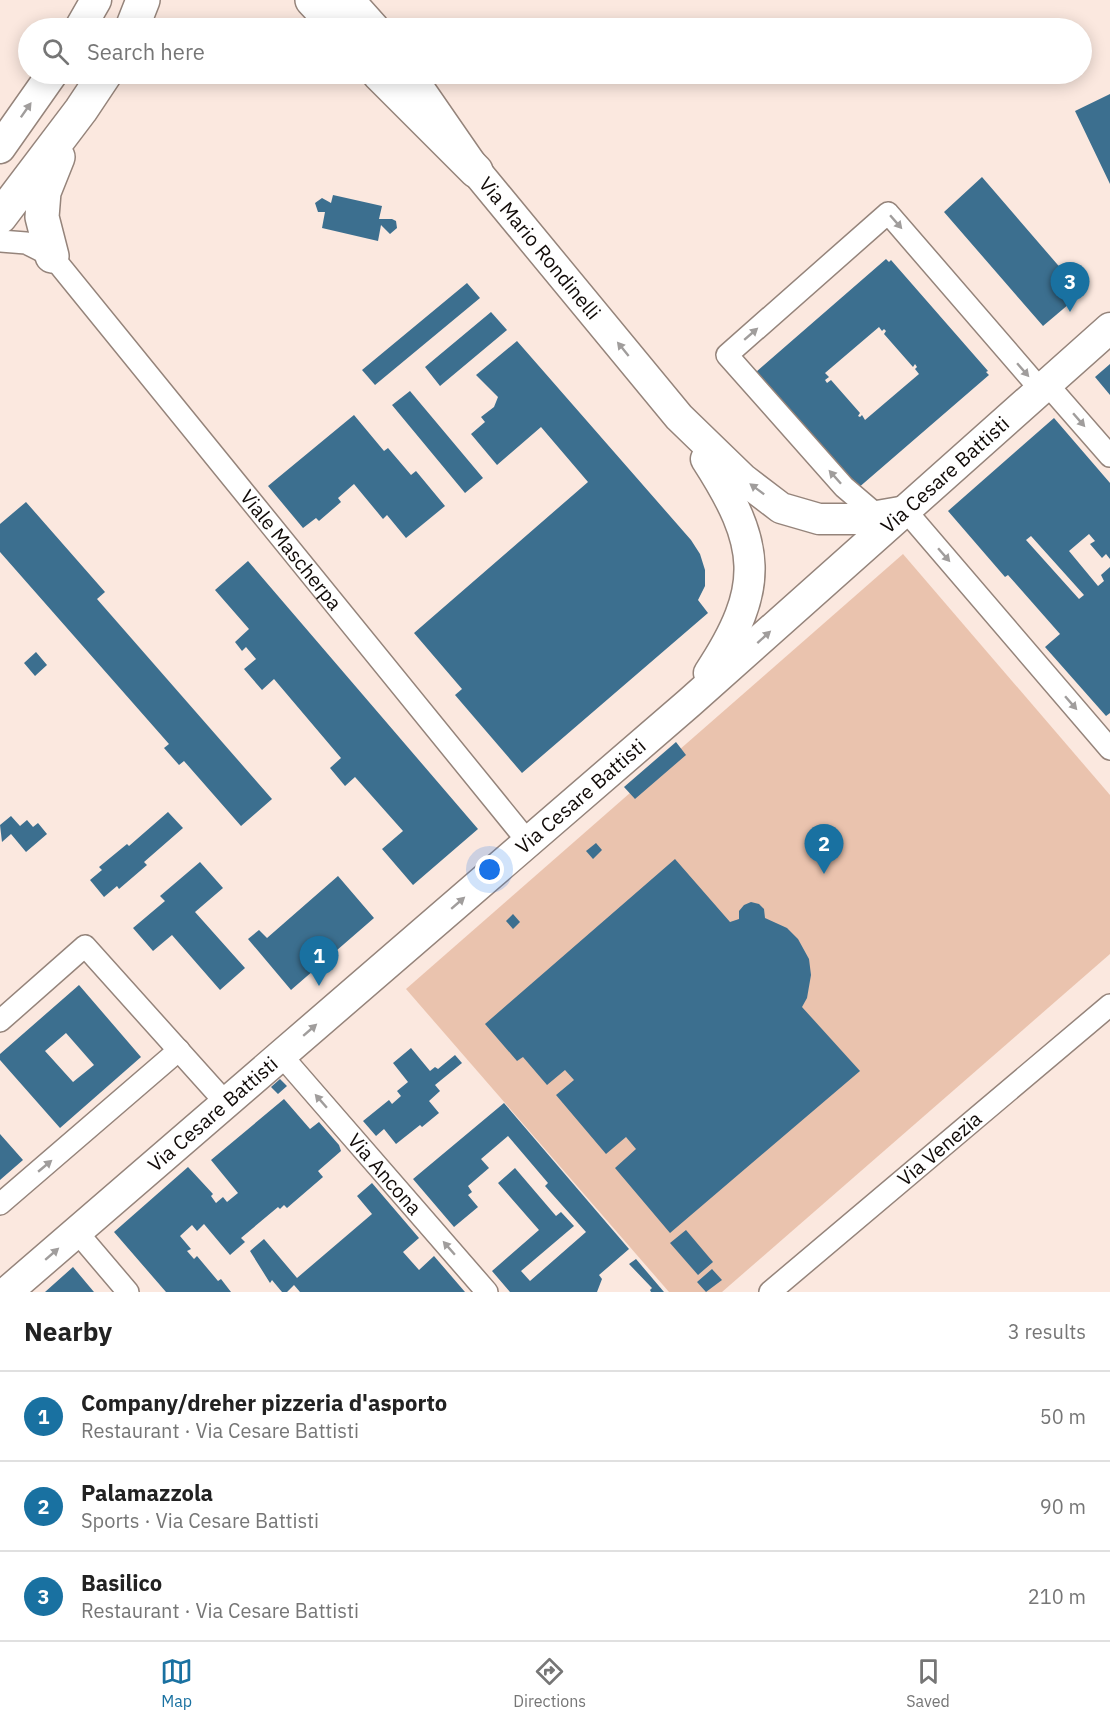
<!DOCTYPE html>
<html lang="en">
<head>
<meta charset="utf-8">
<style>
	body { margin:0; font-family:"IBM Plex Sans",sans-serif; background:#f6f6f6; color:#222 }
	.you { position:absolute; left:490px; top:870px; width:21px; height:21px; margin:-15px; border:4px solid #fff; border-radius:50%; background:#1a73e8; box-shadow:0 0 0 9px #1a73e833 }
	.badge { display:grid; place-items:center; width:39px; height:39px; border-radius:50%; background:#1971a1; color:#fff; font-size:20px; font-weight:700 }
	.pin { position:absolute; translate:-50% -50px; filter:drop-shadow(0 2px 3px #0008) }
	.pin::after { content:''; position:absolute; top:32px; width:21px; height:18px; background:inherit; clip-path:polygon(0 0,100% 0,50% 100%) }
	.list { margin:0; padding:0; list-style:none }
	h2 { display:flex; justify-content:space-between; align-items:center; height:78px; margin:0; padding:0 24px; font-size:26px }
	h2 small { font-size:20px; font-weight:400; color:#767676 }
	.list li { display:grid; grid-template-columns:39px 1fr auto; gap:18px; align-items:center; box-sizing:border-box; height:90px; padding:0 24px; border-top:2px solid #e0e0e0 }
	.list b { display:block; font-size:22px; white-space:nowrap }
	.list p { margin:0; font-size:20px; white-space:nowrap; color:#767676 }
	.list em { font-size:20px; font-style:normal; color:#767676 }
	.icon { flex:none; width:33px; height:33px; fill:none; stroke:currentColor; stroke-width:2; stroke-linecap:round; stroke-linejoin:round }
	.map { position:relative; flex:none; width:1110px; height:1292px; overflow:hidden }
	.search { position:absolute; background:#fff; box-shadow:0 3px 15px #0003; left:18px; right:18px; top:18px; height:66px; display:flex; align-items:center; gap:15px; box-sizing:border-box; padding:0 21px; border-radius:33px; color:#767676; font-size:22px }
	.sheet { height:348px; background:#fff }
	nav { display:flex; justify-content:space-around; align-items:center; box-sizing:border-box; height:84px; border-top:2px solid #e0e0e0; background:#fff; font-size:16px; color:#767676 }
	nav a { display:grid; justify-items:center; gap:3px }
	nav .on { color:#1971a1 }
	.map>svg:first-child { display:block }
	.green { fill:#eac3ae }
	.building { fill:#3c6f8f; fill-rule:evenodd }
	.lines { fill:none; stroke-linecap:round; stroke-linejoin:round }
	.minor-casing { stroke:#95847b; stroke-width:24 }
	.secondary-casing { stroke:#95847b; stroke-width:33 }
	.trunk-casing { stroke:#95847b; stroke-width:36 }
	.minor { stroke:#fff; stroke-width:21 }
	.secondary { stroke:#fff; stroke-width:30 }
	.trunk { stroke:#fff; stroke-width:33 }
	.oneway { fill:#a09d9c }
	.labels { text-anchor:middle; stroke-width:6; stroke-linejoin:round; paint-order:stroke }
	.street-label { font-size:20px; fill:#110b08; stroke:#fdf9f7 }
</style>
</head>
<body>
<div class="map">
<svg width="1110" height="1292" viewBox="0 0 1110 1292">
	<rect width="100%" height="100%" fill="#fbe8df"/>
	<path class="green" d="M903 554 1110 795V954L722 1292H669L406 989Z"/>
	<path class="building" d="M1110 94V184L1075 111Z
		M982 177 1082 293 1043 326 944 212Z
		M333 195 382 206 379 219H392L396 221 397 228 390 234 381 225 378 241 322 228 325 212H318L315 203 322 198 331 203Z
		M886 259 889 262 891 260 988 371 986 372 989 375 857 489 756 376 758 374 756 372ZM879 327 882 331 884 329 886 331 884 334 913 367 915 364 917 367 915 369 919 374 865 420 862 415 860 417 858 416 860 413 831 380 827 383 825 380 829 377 825 373Z
		M467 283 480 298 375 385 362 370Z
		M491 312 507 330 440 386 425 367Z
		M517 341 691 540 700 554 705 570V586L698 600 708 613 522 773 455 695 462 689 414 633 588 482 541 427 497 465 471 434 485 422 481 417 494 407 498 397 476 375Z
		M1110 364V395L1095 377Z
		M410 391 483 478 465 493 392 405Z
		M354 415 384 451 388 448 411 475 416 471 445 506 406 538 387 515 383 519 354 484 338 498 341 502 319 521 316 518 303 528 268 486Z
		M1054 418 1110 483V559L1106 554 1102 558 1090 544 1095 541 1089 534 1069 551 1098 586 1104 581 1101 575 1110 567V713L1106 716 1045 647 1060 634 1008 575 1005 577 948 511ZM1031 536 1084 595 1079 599 1026 540Z
		M26 502 105 592 97 599 272 799 241 826 184 761 179 765 164 748 169 744 0 552V524Z
		M248 561 478 829 413 885 382 849 403 831 355 777 345 786 330 768 341 758 274 679 262 690 244 669 256 659 246 647 242 651 235 642 249 629 215 590Z
		M36 652 47 665 35 676 24 663Z
		M676 742 686 755 635 799 624 787Z
		M168 812 183 828 144 862 147 865 119 889 117 886 104 897 90 880 102 870 99 867 127 844 129 846Z
		M11 816 20 826 27 820 33 827 38 823 47 834 26 852 11 834 2 842 0 825Z
		M596 843 602 850 593 859 586 851Z
		M675 859 730 922 739 919V911L744 905 751 902 759 904 764 909 765 918 787 928 798 939 809 959 811 975 807 998 802 1007 860 1071 670 1233 615 1168 636 1149 626 1137 606 1154 556 1095 574 1080 565 1070 547 1085 523 1057 517 1061 485 1024Z
		M200 862 223 888 195 912 245 968 220 990 172 935 153 951 133 928 165 901 160 896Z
		M338 876 374 918 291 990 248 939 259 930 267 938Z
		M513 914 520 922 513 929 506 921Z
		M79 985 141 1057 60 1128 0 1060V1054ZM66 1033 94 1065 73 1082 45 1051Z
		M411 1048 430 1071 435 1067 438 1069 455 1055 462 1063 435 1085 440 1091 429 1101 439 1113 422 1127 420 1125 396 1144 384 1129 376 1136 363 1121 389 1100 392 1104 401 1096 397 1091 408 1082 393 1063Z
		M280 1079 287 1086 278 1094 271 1087Z
		M284 1099 310 1129 319 1122 339 1145 341 1151 318 1171 323 1177 287 1208 284 1205 280 1209 278 1207 241 1238 245 1242 230 1255 204 1224 197 1231 192 1225 180 1236 191 1249 187 1251 194 1259 197 1256 218 1281 221 1279 231 1292H166L114 1232 188 1167 213 1194 211 1196 216 1203 223 1197 227 1202 238 1193 211 1160Z
		M504 1103 629 1249 599 1275 602 1279 597 1292H510L492 1271 539 1230 498 1183 515 1168 556 1216 561 1212 574 1226 521 1271 530 1281 586 1232 545 1186 548 1183 508 1136 481 1159 489 1168 468 1186 472 1192 468 1195 478 1207 454 1227 413 1179Z
		M0 1134 23 1160 0 1180Z
		M372 1183 419 1238 403 1252 419 1270 434 1256 465 1292H300L294 1285 287 1292H282L272 1280 270 1283 250 1251 264 1239 297 1278 372 1214 357 1196Z
		M686 1230 713 1262 698 1275 670 1243Z
		M636 1259 664 1292H651L650 1290 652 1288 629 1264Z
		M73 1267 94 1292H45Z
		M712 1269 722 1280 706 1292 697 1282Z"/>
	<g class="lines">
		<g class="minor-casing">
			<g id="minor">
				<path id="s1" d="M0 241 26 243 52 256 529 843"/>
				<path d="M1047 384 1110 456"/>
				<path d="M906 511 1110 749"/>
				<path d="M878 516 844 487 727 355 888 213 1041 390"/>
				<path d="M0 1021 85 946 226 1103"/>
				<path id="s2" d="M281 1055 487 1292"/>
				<path d="M0 1204 179 1050"/>
				<path d="M77 1232 128 1292"/>
				<path id="s3" d="M770 1292 1110 1005"/>
			</g>
		</g>
		<g class="secondary-casing">
			<g id="secondary">
				<path d="M349 0 374 28"/>
				<path d="M80 28 96 0"/>
				<path id="s4" d="M409 74 476 171 679 417 743 479 781 508 819 519H860L906 511"/>
				<path d="M0 148 52 74"/>
				<path d="M706 459C761 544 766 587 709 673"/>
				<path id="s5" d="M7 1292 689 703 1110 328"/>
			</g>
		</g>
		<g class="trunk-casing">
			<path id="trunk" d="M312 0 338 28
				M132 28 143 0
				M379 74 476 171
				M0 217 81 110 105 74
				M52 256 42 217 44 192 58 157"/>
		</g>
		<use href="#minor" class="minor"/>
		<use href="#secondary" class="secondary"/>
		<use href="#trunk" class="trunk"/>
	</g>
	<defs><path id="oneway-solid" d="M-6-.8H1V-3.2L6.5 0L1 3.2V.8H-6Z" transform="scale(1.5)"/></defs>
	<g class="oneway">
		<use href="#oneway-solid" transform="translate(26 110) rotate(-55)"/>
		<use href="#oneway-solid" transform="translate(896 222) rotate(49)"/>
		<use href="#oneway-solid" transform="translate(751 334) rotate(-41)"/>
		<use href="#oneway-solid" transform="translate(623 349) rotate(-129)"/>
		<use href="#oneway-solid" transform="translate(1023 370) rotate(49)"/>
		<use href="#oneway-solid" transform="translate(1079 420) rotate(49)"/>
		<use href="#oneway-solid" transform="translate(835 477) rotate(-132)"/>
		<use href="#oneway-solid" transform="translate(757 489) rotate(-143)"/>
		<use href="#oneway-solid" transform="translate(944 555) rotate(49)"/>
		<use href="#oneway-solid" transform="translate(764 637) rotate(-42)"/>
		<use href="#oneway-solid" transform="translate(1071 703) rotate(49)"/>
		<use href="#oneway-solid" transform="translate(458 903) rotate(-41)"/>
		<use href="#oneway-solid" transform="translate(310 1030) rotate(-41)"/>
		<use href="#oneway-solid" transform="translate(321 1101) rotate(-131)"/>
		<use href="#oneway-solid" transform="translate(45 1166) rotate(-40)"/>
		<use href="#oneway-solid" transform="translate(449 1248) rotate(-131)"/>
		<use href="#oneway-solid" transform="translate(52 1254) rotate(-41)"/>
	</g>
	<g class="labels">
		<g class="street-label">
			<text dy="7" stroke="none"><textPath href="#s4" startOffset="218">Via Mario Rondinelli</textPath></text>
			<text dy="7" stroke="none"><textPath href="#s5" startOffset="1244">Via Cesare Battisti</textPath></text>
			<text dy="7" stroke="none"><textPath href="#s1" startOffset="434">Viale Mascherpa</textPath></text>
			<text dy="7" stroke="none"><textPath href="#s5" startOffset="758">Via Cesare Battisti</textPath></text>
			<text dy="7" stroke="none"><textPath href="#s5" startOffset="272">Via Cesare Battisti</textPath></text>
			<text dy="7" stroke="none"><textPath href="#s3" startOffset="222">Via Venezia</textPath></text>
			<text dy="7" stroke="none"><textPath href="#s2" startOffset="158">Via Ancona</textPath></text>
		</g>
	</g>
</svg>
<div class="you"></div>
<div class="pin badge" style="left:319px;top:986px">1</div>
<div class="pin badge" style="left:824px;top:874px">2</div>
<div class="pin badge" style="left:1070px;top:312px">3</div>
<div class="search"><svg class="icon" aria-label="search" viewBox="0 0 24 24"><circle cx="10" cy="10" r="6"/><path d="M15 15l6 6"/></svg>Search here</div>
</div>
<section class="sheet">
<h2>Nearby<small>3 results</small></h2>
<ul class="list">
<li><span class="badge">1</span><div><b>Company/dreher pizzeria d'asporto</b><p>Restaurant · Via Cesare Battisti</p></div><em>50 m</em></li>
<li><span class="badge">2</span><div><b>Palamazzola</b><p>Sports · Via Cesare Battisti</p></div><em>90 m</em></li>
<li><span class="badge">3</span><div><b>Basilico</b><p>Restaurant · Via Cesare Battisti</p></div><em>210 m</em></li>
</ul>
</section>
<nav>
<a class="on"><svg class="icon" aria-label="map" viewBox="0 0 24 24"><path d="M3 6l6-2 6 2 6-2v14l-6 2-6-2-6 2zM9 4v14M15 6v14"/></svg>Map</a>
<a><svg class="icon" aria-label="directions" viewBox="0 0 24 24"><path d="M12 3l9 9-9 9-9-9zM9 14v-3h6M13 9l2 2-2 2"/></svg>Directions</a>
<a><svg class="icon" aria-label="saved" viewBox="0 0 24 24"><path d="M7 4h10v16l-5-4-5 4z"/></svg>Saved</a>
</nav>
</body>
</html>
